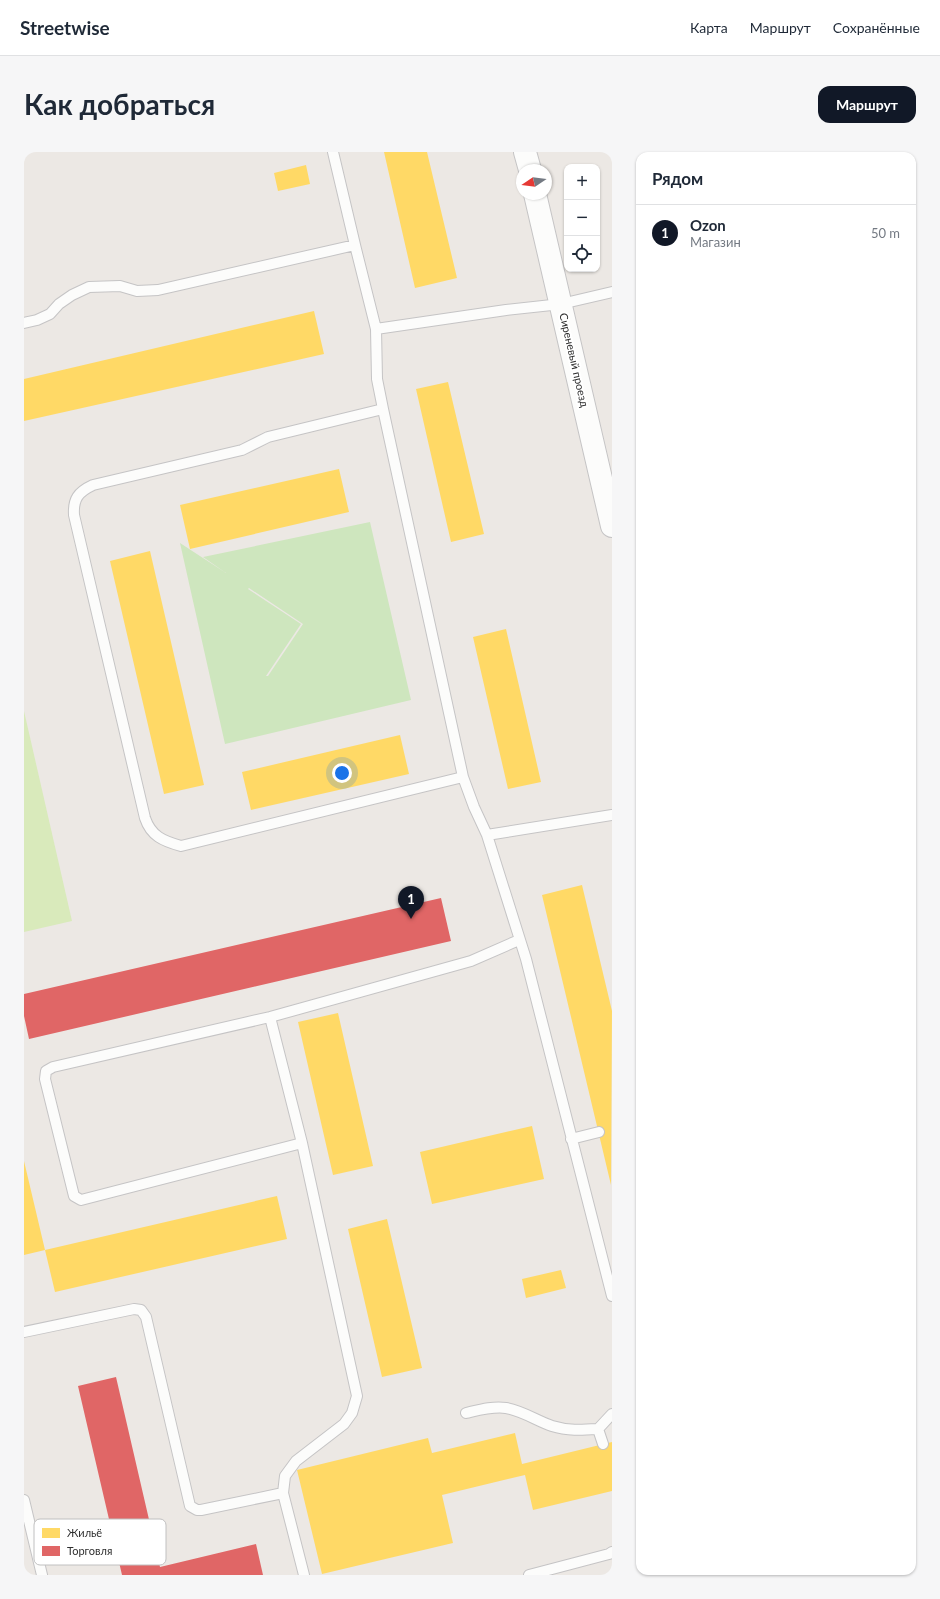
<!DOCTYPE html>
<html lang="ru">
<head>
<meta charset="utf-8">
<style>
	body { margin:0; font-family:Lato,sans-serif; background:#f6f6f7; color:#1f2937 }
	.controls { position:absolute; right:12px; top:12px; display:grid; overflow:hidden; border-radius:8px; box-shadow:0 1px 3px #0004 }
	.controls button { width:36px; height:36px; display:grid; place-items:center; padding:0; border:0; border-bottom:1px solid #e0e1e3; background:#fff; color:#1f2937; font:20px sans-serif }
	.compass { position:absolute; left:492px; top:12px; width:36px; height:36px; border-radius:50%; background:#fff; box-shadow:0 1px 3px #0004; rotate:257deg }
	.you { position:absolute; left:318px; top:621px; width:14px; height:14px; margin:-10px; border:3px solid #fff; border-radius:50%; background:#1a73e8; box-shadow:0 0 0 6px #1a73e833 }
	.badge { display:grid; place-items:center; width:26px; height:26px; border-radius:50%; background:#111827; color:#fff; font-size:13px; font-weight:700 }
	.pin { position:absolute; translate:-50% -33px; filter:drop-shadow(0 1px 2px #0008) }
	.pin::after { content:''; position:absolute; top:21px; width:14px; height:12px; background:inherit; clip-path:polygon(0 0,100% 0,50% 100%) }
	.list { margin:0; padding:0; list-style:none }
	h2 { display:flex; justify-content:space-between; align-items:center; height:52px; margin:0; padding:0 16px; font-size:17px }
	h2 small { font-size:13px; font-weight:400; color:#747a83 }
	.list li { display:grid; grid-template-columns:26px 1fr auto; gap:12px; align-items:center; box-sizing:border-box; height:56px; padding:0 16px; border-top:1px solid #e0e1e3 }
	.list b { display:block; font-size:15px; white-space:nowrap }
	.list p { margin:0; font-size:13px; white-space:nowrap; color:#747a83 }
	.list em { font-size:13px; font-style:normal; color:#747a83 }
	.icon { flex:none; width:22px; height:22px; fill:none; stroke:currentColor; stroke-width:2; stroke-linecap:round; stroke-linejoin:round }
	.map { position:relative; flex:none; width:588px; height:1423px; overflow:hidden; border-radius:12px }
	header { display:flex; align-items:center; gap:24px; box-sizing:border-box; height:56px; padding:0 20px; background:#fff; border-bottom:1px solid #e0e1e3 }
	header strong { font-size:19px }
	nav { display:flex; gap:22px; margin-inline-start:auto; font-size:14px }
	.intro { display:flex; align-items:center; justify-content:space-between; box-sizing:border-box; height:96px; padding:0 24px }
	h1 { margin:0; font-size:28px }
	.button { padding:10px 18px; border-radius:12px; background:#111827; color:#fff; font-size:14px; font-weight:700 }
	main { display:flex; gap:24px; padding:0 24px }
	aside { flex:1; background:#fff; border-radius:12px; box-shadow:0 1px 3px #0004 }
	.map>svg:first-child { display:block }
	.green { fill:#cee6be; fill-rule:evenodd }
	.pitch { fill:#d9eabb }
	.homes { fill:#ffd966 }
	.shops { fill:#e06666 }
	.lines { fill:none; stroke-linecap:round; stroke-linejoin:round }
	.lane-casing { stroke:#c5c4c5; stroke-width:12 }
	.secondary-casing { stroke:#c5c4c5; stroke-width:24 }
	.lane { stroke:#fcfcfb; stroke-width:10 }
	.secondary { stroke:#fcfcfb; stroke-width:22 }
	.labels { text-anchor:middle; stroke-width:4; stroke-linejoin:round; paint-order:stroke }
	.street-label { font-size:11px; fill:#2e2e2e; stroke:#fff }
	.key { fill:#fff; stroke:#c0c0c0; stroke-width:1 }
	.key-label { font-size:11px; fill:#2e2e2e }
</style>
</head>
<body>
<header>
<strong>Streetwise</strong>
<nav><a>Карта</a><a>Маршрут</a><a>Сохранённые</a></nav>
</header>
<div class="intro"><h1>Как добраться</h1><a class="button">Маршрут</a></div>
<main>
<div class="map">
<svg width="588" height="1423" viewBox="0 0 588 1423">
	<rect width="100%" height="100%" fill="#ece8e4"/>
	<path class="green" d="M346 370 387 548 201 592 156 391 202 421 179 405ZM225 436 279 472 244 524H242L277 472 224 437Z"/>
	<path class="pitch" d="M0 559 48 769 0 780Z"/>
	<path class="homes" d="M360 0H403L433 126 391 136Z
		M282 13 286 32 254 39 250 21Z
		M290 159 300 202 0 269V227Z
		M424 230 460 382 427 390 392 237Z
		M315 317 325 360 166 397 156 353Z
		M126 399 180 633 140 642 86 409Z
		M482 477 517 630 484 637 449 485Z
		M376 583 385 622 227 658 218 620Z
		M558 733 588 859 587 1033 518 743Z
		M314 861 349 1014 309 1023 274 870Z
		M508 974 520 1027 408 1052 396 1000Z
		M0 1009 21 1098 0 1103Z
		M253 1044 263 1087 31 1140 21 1098Z
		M363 1067 398 1216 358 1225 324 1077Z
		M537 1118 542 1136 502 1146 498 1127Z
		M491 1281 498 1312 588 1290V1339L509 1358 501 1323 418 1343 429 1391 298 1422 273 1318 404 1286 408 1301Z"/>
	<path class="shops" d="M417 746 427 789 5 887 0 864V842Z
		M92 1225 136 1415 232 1392 239 1423H98L54 1234Z"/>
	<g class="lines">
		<g class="lane-casing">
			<path id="lane" d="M331 93 352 177 353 227 359 257 439 625
				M0 171 13 168 26 162 35 152 48 143 65 135 96 134 113 139 134 138 331 93 309 0
				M352 177 482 158 537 152 588 140
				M359 257 244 285 218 298 69 333C54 340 49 347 50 363L121 666C127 684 139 689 157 694L439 625 450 655 463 683 502 807 588 1144
				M463 683 588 663
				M246 865 278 991
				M547 987 575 980
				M0 1180 110 1157 117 1158 122 1165 166 1354 173 1358H177L259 1341
				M442 1261C455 1258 469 1254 482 1256 499 1259 513 1269 528 1274 544 1279 558 1278 574 1277L588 1262
				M574 1277 579 1292
				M0 1348 18 1423
				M280 1423 259 1341 261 1324 272 1309 320 1272 328 1261 333 1244 278 991 57 1048 50 1044 49 1040 21 927 22 919 29 915 246 865 447 809 495 788
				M505 1423 585 1402 588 1400"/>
		</g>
		<g class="secondary-casing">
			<path id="secondary" d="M501 0 506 18
				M511 42 588 374"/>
		</g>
		<use href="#lane" class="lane"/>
		<use href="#secondary" class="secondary"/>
	</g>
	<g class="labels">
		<g class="street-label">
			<text transform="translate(550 208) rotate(77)" y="4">Сиреневый проезд</text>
		</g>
	</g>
	<rect x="10" y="1367" width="132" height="46" rx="6" class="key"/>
	<rect x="18" y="1376" width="18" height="10" fill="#ffd966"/>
	<rect x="18" y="1394" width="18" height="10" fill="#e06666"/>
	<g class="key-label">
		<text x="43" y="1385">Жильё</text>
		<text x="43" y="1403">Торговля</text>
	</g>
</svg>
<div class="controls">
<button>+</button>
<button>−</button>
<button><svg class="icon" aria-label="locate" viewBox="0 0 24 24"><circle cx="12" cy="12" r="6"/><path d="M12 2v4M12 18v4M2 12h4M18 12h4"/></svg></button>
</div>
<svg class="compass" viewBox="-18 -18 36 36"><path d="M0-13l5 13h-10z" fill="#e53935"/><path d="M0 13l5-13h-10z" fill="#747a83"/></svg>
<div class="you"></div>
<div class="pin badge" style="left:387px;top:767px">1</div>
</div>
<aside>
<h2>Рядом<small></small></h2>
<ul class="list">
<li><span class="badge">1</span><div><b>Ozon</b><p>Магазин</p></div><em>50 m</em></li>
</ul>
</aside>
</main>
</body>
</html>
